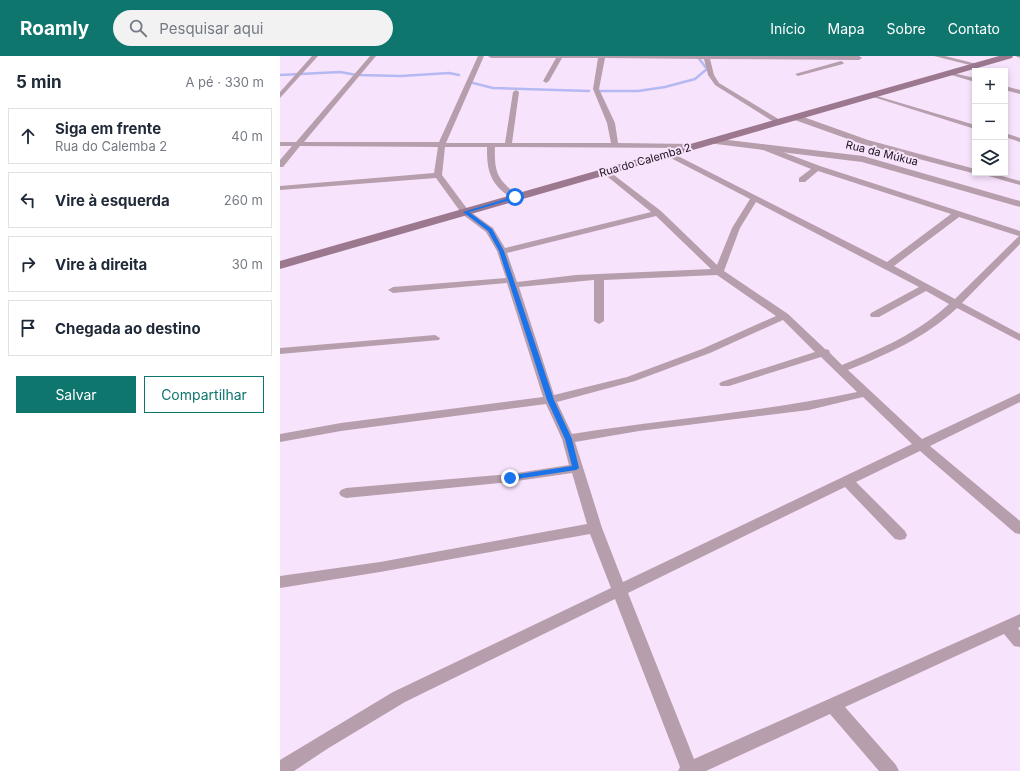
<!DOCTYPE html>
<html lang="pt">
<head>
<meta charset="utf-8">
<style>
	body { margin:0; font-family:Inter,sans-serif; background:#f2f2f3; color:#1f2937 }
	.controls { position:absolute; right:12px; top:12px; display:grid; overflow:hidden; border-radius:0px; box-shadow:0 2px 6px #0003 }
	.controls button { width:36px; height:36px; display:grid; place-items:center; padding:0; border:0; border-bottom:1px solid #e0e1e3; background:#fff; color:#1f2937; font:20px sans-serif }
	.stop { position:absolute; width:12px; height:12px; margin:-9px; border:3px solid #1a73e8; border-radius:50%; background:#fff }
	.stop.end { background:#1a73e8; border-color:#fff; box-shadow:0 1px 4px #0008 }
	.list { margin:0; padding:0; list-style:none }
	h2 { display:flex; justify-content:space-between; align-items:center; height:52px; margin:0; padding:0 16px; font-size:17px }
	h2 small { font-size:13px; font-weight:400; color:#747a83 }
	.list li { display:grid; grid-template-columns:26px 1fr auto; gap:12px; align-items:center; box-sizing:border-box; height:56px; margin:0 8px 8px; padding:0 8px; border:1px solid #e0e1e3; border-radius:0px }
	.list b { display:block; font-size:15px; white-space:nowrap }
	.list p { margin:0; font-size:13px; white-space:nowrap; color:#747a83 }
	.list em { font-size:13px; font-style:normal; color:#747a83 }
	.actions { display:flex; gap:8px; padding:12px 16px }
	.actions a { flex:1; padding:9px 0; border:1px solid #0f766e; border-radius:0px; text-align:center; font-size:14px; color:#0f766e }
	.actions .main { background:#0f766e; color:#fff }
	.icon { flex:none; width:22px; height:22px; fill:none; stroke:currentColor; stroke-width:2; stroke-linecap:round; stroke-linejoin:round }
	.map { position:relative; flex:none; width:740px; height:715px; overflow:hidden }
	header { display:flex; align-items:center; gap:24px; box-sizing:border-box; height:56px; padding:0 20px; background:#0f766e; color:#fff }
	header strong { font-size:19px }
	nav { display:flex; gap:22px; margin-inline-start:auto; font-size:14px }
	.search { width:280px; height:36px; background:#f2f2f3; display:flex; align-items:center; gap:10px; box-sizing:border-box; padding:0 14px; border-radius:22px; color:#747a83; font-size:15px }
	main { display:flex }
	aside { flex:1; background:#fff }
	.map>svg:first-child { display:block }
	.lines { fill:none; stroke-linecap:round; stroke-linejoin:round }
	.stream { stroke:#b5b9f2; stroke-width:2.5 }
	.minor { fill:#b79ead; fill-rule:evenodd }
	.tertiary { fill:#b79ead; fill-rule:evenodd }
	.secondary { fill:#9c788f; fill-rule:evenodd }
	.route { fill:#1a73e8 }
	.labels { text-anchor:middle; stroke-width:4; stroke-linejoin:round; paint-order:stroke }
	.far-street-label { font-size:11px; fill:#170e18; stroke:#f8e3fc }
</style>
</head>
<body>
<header>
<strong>Roamly</strong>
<div class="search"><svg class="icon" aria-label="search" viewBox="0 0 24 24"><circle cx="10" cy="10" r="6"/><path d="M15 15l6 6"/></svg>Pesquisar aqui</div>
<nav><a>Início</a><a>Mapa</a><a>Sobre</a><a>Contato</a></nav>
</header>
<main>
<aside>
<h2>5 min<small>A pé · 330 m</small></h2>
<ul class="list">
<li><svg class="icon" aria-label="ahead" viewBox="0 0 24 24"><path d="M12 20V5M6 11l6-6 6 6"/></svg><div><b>Siga em frente</b><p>Rua do Calemba 2</p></div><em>40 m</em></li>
<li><svg class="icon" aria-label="left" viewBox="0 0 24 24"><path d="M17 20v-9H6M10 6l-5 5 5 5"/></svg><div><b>Vire à esquerda</b></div><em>260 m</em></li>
<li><svg class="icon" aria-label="right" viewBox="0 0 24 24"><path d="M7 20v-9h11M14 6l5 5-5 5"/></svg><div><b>Vire à direita</b></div><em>30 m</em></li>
<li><svg class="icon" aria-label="arrive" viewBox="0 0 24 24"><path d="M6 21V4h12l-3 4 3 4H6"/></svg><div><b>Chegada ao destino</b></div></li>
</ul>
<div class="actions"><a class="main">Salvar</a><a>Compartilhar</a></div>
</aside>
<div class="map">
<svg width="740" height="715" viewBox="0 0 740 715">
	<rect width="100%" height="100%" fill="#f8e3fc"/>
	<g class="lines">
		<path class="stream" d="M0 19 60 16 77 19 121 20 169 17 179 19
			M193 27 213 32 309 35
			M320 35H358L385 31 415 23 427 13 417 0"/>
		<path class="minor" d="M32 0H38L0 42V36Z
			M90 0H96L24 86H159L198 0H204L166 87H225L233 36 236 34 239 36 232 87H331L327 67 313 33 318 2H282L269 25 266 27 263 25 276 2H211L208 0H579L582 2 579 4 430 3 434 19 439 27 500 64 501 66 497 68 435 29 428 19 424 3 325 2 319 33 335 67 338 87 413 88 417 90 413 92 215 91C214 117 218 124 238 139V143L235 144C230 142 226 138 222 135 208 122 207 109 207 91H165L162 119 188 154 213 172 225 192 371 156 323 117V113H326L381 155 437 209 452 172 470 143 385 99 384 97 388 95 607 206 671 158 538 115 525 126H519V122L531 113 478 92V88H481L540 110 740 175V188L682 247 740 278V285L677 252C645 282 608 298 568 314L642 383 740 337V346L650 390 740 465V478L735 477 640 395 576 426 625 475 627 479 625 483 620 484 615 483 565 431 348 537 414 703 740 558V571L738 572 740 575V591L734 590 724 578 565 651 616 709 619 715H599L550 658 426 715H398L400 711 335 543 125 646 47 693 14 715H0V704L113 636 331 532 310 478 100 516 0 532V520L100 506 307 468 292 417 230 426 66 442 61 440 59 437 61 434 66 432 230 418 289 409 282 383 266 348 61 375 0 386V378L61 367 263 341 227 227 113 237 108 234 113 231 226 222 217 195 206 176 182 158 156 122 0 134V130L154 117 158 91 20 90 3 111H0V104L12 90H0V86H16ZM476 146 639 231 591 257 590 259 591 261H599L646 235 669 248C638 277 601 293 562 309L550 297 549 294 545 293 508 258 444 215 460 172ZM376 160 431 213 296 219 237 226 227 197ZM679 161 739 180 675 243 614 210ZM437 219 496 260 422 293 347 321 274 339 239 231 314 224V265L319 268 324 265V224ZM503 264 535 296 441 326 439 328 441 330H449L541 301 577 336C484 356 387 363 292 378L277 346 355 325 430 297ZM583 341 632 388 343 526 322 472 295 386 359 375 529 354Z
			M654 0H665L701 9 698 11Z
			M736 0H740V2L737 1Z
			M561 5 564 7 563 8 518 20 515 18Z
			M668 16 695 22V26L668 18Z
			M725 30 740 34V38L725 34Z
			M590 38 695 69V73L590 40Z
			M512 59H518L588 84 695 113V117H697H692L582 88 512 63Z
			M725 77 740 82V86L725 81Z
			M698 117H711L740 125V129Z
			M155 279 160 282 159 284 0 298V292Z"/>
		<path class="tertiary" d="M431 82 583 100 740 145V151L582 106 428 87 426 85Z"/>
		<path class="secondary" d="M719 0H733L732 2 0 213V205Z"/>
	</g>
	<path class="route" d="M235 140 237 142 189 156 212 173 224 195 274 344 292 383 299 412 296 414 230 424 226 422 227 420 292 410 285 383 267 344 219 195 208 175 183 156Z"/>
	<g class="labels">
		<g class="far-street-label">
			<text transform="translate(602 97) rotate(14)" y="4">Rua da Múkua</text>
			<text transform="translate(365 104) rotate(-16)" y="4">Rua do Calemba 2</text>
		</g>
	</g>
</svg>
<div class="controls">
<button>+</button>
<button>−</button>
<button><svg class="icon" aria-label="layers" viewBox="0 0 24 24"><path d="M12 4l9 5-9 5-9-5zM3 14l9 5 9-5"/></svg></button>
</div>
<div class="stop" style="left:235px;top:141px"></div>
<div class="stop end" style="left:230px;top:422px"></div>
</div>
</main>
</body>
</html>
